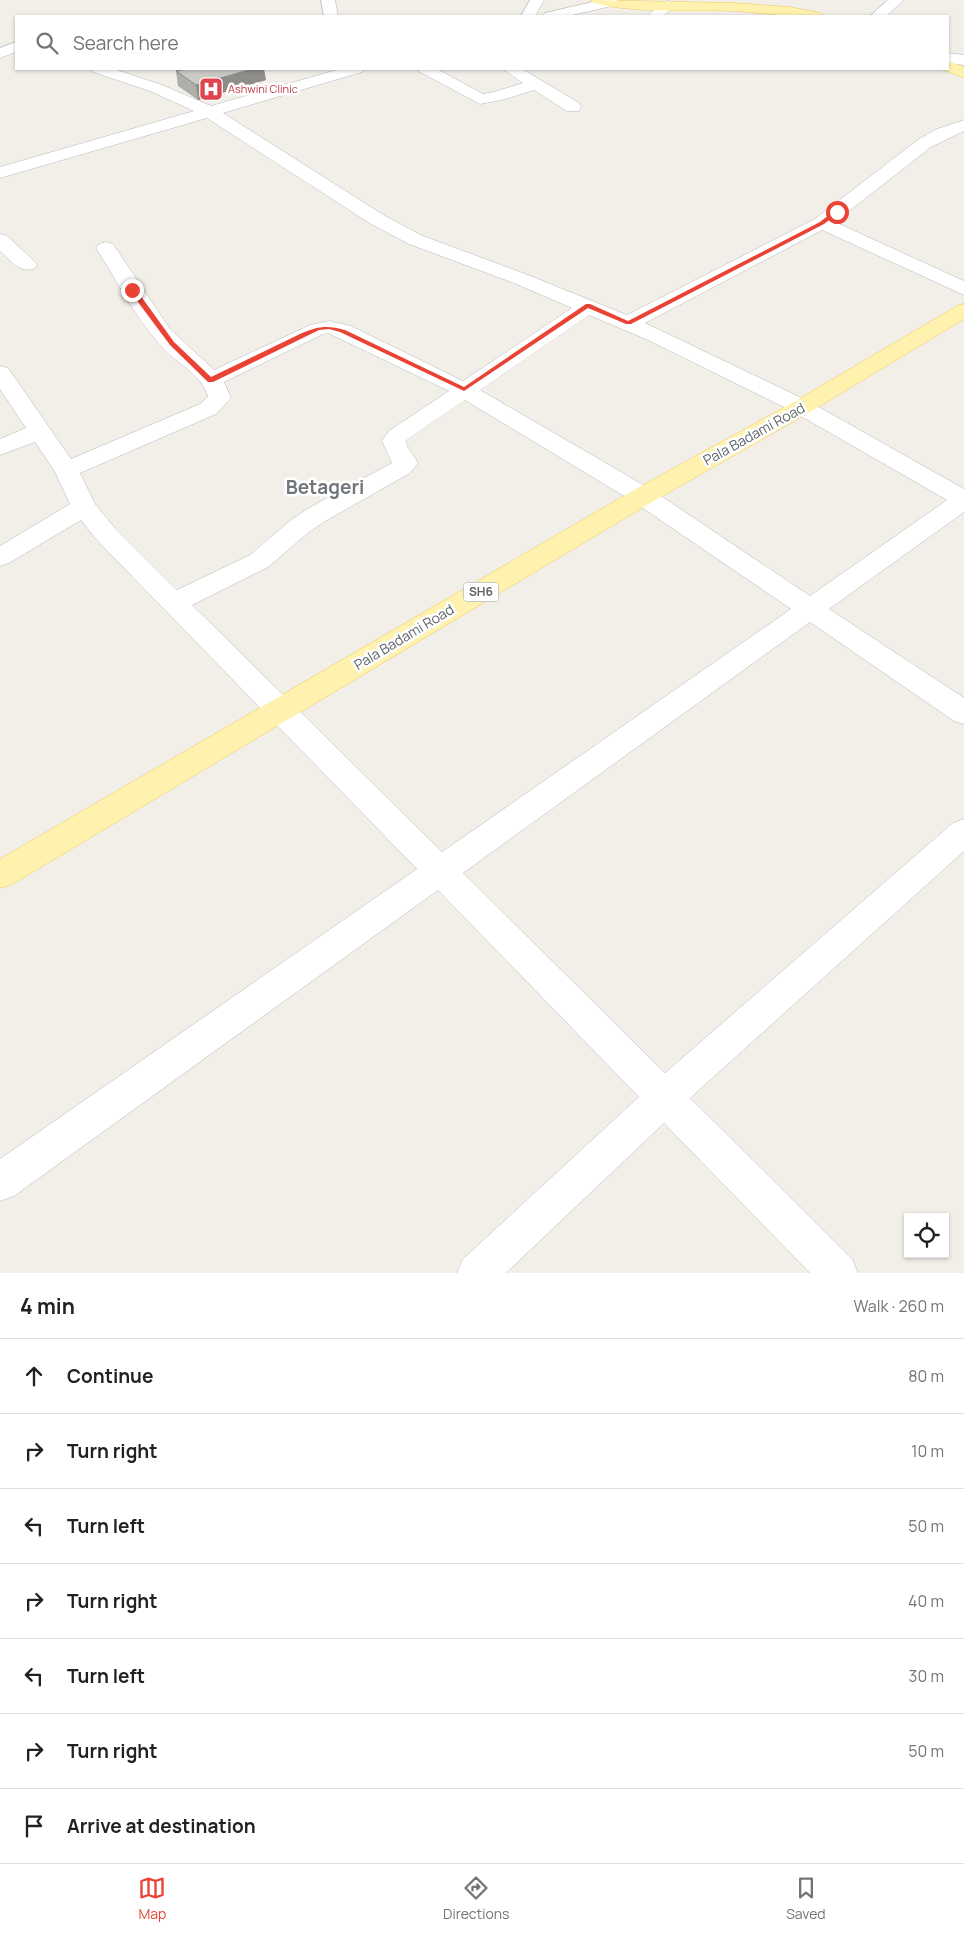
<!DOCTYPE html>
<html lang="en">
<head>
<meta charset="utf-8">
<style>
	body { margin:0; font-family:Manrope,sans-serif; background:#f6f6f6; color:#202124 }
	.controls { position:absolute; right:15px; bottom:15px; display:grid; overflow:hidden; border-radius:0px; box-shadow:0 1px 4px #0004 }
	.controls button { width:45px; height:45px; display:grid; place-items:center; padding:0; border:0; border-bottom:1px solid #e0e0e0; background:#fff; color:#202124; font:25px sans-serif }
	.stop { position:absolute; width:15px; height:15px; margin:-11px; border:4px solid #ea4335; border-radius:50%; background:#fff }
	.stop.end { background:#ea4335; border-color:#fff; box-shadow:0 1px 5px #0008 }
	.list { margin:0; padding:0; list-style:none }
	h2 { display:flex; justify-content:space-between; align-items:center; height:65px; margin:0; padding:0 20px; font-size:21px }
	h2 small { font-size:16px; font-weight:400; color:#757577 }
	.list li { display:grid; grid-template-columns:32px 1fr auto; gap:15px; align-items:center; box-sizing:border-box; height:75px; padding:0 20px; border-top:1px solid #e0e0e0 }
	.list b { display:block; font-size:19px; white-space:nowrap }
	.list em { font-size:16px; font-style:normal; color:#757577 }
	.icon { flex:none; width:28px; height:28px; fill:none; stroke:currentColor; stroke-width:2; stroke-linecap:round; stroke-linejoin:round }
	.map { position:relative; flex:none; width:964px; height:1273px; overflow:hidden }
	.search { position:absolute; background:#fff; box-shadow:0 1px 4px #0004; left:15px; right:15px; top:15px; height:55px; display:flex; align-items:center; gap:12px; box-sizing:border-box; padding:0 18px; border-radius:0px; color:#757577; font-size:19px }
	.sheet { height:590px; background:#fff }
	nav { display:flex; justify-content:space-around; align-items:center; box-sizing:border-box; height:70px; border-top:1px solid #e0e0e0; background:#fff; font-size:14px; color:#757577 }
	nav a { display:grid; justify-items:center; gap:2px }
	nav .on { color:#ea4335 }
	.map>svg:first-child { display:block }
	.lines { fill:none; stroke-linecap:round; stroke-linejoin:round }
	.minor-casing { stroke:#b5b8bc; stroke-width:1 }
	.major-casing { stroke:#f2c960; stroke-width:1 }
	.minor { fill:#fff; fill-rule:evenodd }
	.major { fill:#fff2af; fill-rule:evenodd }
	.wall { fill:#afaea9 }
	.shaded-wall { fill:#8f8d8a }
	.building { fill:#cccac5; stroke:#8f8d8a }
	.route { fill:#ea4335 }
	.labels { text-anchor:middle; stroke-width:5; stroke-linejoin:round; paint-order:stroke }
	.far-health-label { font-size:11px; fill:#be3a42; stroke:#fff; text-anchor:start }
	.shield { fill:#fff; stroke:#8f9295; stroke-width:1 }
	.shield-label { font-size:12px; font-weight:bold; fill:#5f6368 }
	.street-label { font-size:14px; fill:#5f6368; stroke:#fff }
	.district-label { font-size:19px; font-weight:bold; fill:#70757a; stroke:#fff }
</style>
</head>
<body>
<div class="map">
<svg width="964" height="1273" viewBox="0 0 964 1273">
	<rect width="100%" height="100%" fill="#f1efe8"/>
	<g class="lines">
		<g class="minor-casing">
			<path id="minor" d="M321 0H335L338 16H324Z
				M530 0H544L535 16H521Z
				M601 0H617L618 2 616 5 568 16H543L545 13Z
				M888 0H904L886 16H870Z
				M669 1 674 2 676 5 663 16H647L664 2Z
				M16 42V52L0 58V48Z
				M948 53 964 55V65L948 63Z
				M91 69H114L162 85 211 106 340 69H364L362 72 223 113 385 216 423 236 528 275 627 315 815 219 919 139 937 129 964 120V131L931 147 835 222 964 281V295L822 230 645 323 810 402 964 489V512L829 609 964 698V724L954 721 810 622 463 873 665 1073 953 823 964 819V851L690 1098 852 1259 858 1273H810L664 1123 506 1273H457L463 1259 639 1097 438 890 14 1196 0 1201V1159L417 869 96 539 81 520 9 563 0 566V546L70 504 54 470 35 442 0 455V439L26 428 0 389V366L8 368 71 459 200 404 208 397C203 378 184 367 170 355 139 325 119 284 96 248L99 244 106 242 113 244 170 329 214 370 310 325 329 321 351 326 463 381 572 308 514 283 409 244 371 224 207 118 0 178V167L194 111 150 91 93 72ZM589 315 648 340 794 412 947 500 810 596 652 490 480 390ZM328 333 449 391 389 431 382 441 392 463 309 508 291 520 250 555 177 590 114 527 95 504 80 473 216 414 231 398 224 382 323 334ZM465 400 634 502 791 609 442 852 192 605 268 567 309 532 327 520 410 473 418 463 407 446 406 440Z
				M418 69H437L483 94 494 92 523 83 503 69H522L579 103 581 107 579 111H567L534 90 502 100 480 104 420 72Z
				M0 234 7 236 34 261 37 265 34 269C19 273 10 260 0 251Z"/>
		</g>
		<g class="major-casing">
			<path id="major" d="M591 0 734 3 789 7 816 12 821 13 823 16C794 18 765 13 735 11 690 9 637 14 593 3Z
				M948 61 964 67V78L942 69H948Z
				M964 304V319L810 412 652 502 11 885 0 888V859L634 490 794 402 957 306Z"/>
		</g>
		<use href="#minor" class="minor"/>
		<use href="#major" class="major"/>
	</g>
	<path class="wall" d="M176 71 266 80 198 100 178 86Z"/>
	<path class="shaded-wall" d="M252 69H264L266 80 198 100 196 85Z"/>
	<path class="building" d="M185 69H252L196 85 176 71Z"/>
	<path class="route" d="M835 210 840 212 824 224 631 324H626L588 308 464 391 340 332 329 329 319 330 213 382H208L170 345 129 290 135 288 174 342 211 377 302 333C318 326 328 325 345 330L464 387 586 304H590L628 321 820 222Z"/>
	<defs>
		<g id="hospital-square" transform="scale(1.25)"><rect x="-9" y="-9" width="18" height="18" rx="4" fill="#e0444e" stroke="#fff"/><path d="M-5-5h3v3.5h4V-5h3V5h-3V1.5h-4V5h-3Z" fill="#fff"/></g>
	</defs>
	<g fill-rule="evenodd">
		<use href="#hospital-square" x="211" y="89"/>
	</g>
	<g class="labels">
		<g class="far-health-label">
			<text x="228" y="93">Ashwini Clinic</text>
		</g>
		<rect class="shield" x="463.5" y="582.5" width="35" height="19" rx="4"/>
		<g class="shield-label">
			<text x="481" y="596">SH6</text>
		</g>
		<g class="street-label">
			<text transform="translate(754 434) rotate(-29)" y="5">Pala Badami Road</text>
			<text transform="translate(404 637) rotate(-31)" y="5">Pala Badami Road</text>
		</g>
		<g class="district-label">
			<text x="325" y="494">Betageri</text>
		</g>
	</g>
</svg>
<div class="controls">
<button><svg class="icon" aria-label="locate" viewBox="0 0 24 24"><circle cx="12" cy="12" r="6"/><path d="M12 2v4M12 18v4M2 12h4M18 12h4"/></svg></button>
</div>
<div class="stop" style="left:837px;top:212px"></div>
<div class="stop end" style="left:132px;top:290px"></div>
<div class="search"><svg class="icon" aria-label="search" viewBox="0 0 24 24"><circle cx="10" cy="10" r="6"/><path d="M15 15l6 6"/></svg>Search here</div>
</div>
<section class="sheet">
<h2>4 min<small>Walk · 260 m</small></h2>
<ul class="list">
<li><svg class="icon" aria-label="ahead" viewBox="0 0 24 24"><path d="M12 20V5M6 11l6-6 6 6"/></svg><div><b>Continue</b></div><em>80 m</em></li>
<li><svg class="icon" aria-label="right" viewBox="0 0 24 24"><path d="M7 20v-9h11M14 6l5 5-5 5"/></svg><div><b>Turn right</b></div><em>10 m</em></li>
<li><svg class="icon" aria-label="left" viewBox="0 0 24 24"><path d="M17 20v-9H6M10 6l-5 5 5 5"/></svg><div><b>Turn left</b></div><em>50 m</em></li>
<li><svg class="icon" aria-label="right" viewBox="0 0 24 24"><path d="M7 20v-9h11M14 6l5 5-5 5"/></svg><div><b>Turn right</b></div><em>40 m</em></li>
<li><svg class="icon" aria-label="left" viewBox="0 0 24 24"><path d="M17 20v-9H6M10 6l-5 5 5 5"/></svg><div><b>Turn left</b></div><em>30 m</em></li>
<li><svg class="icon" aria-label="right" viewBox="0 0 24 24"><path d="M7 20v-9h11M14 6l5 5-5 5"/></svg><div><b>Turn right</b></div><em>50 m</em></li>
<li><svg class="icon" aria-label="arrive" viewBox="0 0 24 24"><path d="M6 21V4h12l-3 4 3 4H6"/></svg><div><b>Arrive at destination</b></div></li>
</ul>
</section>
<nav>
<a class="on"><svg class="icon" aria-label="map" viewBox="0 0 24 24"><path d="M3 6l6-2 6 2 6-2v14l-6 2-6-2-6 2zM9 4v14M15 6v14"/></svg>Map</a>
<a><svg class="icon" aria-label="directions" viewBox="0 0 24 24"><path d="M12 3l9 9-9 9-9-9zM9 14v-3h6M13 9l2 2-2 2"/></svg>Directions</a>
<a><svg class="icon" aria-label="saved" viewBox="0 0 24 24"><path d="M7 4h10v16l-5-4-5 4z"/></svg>Saved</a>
</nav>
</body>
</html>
